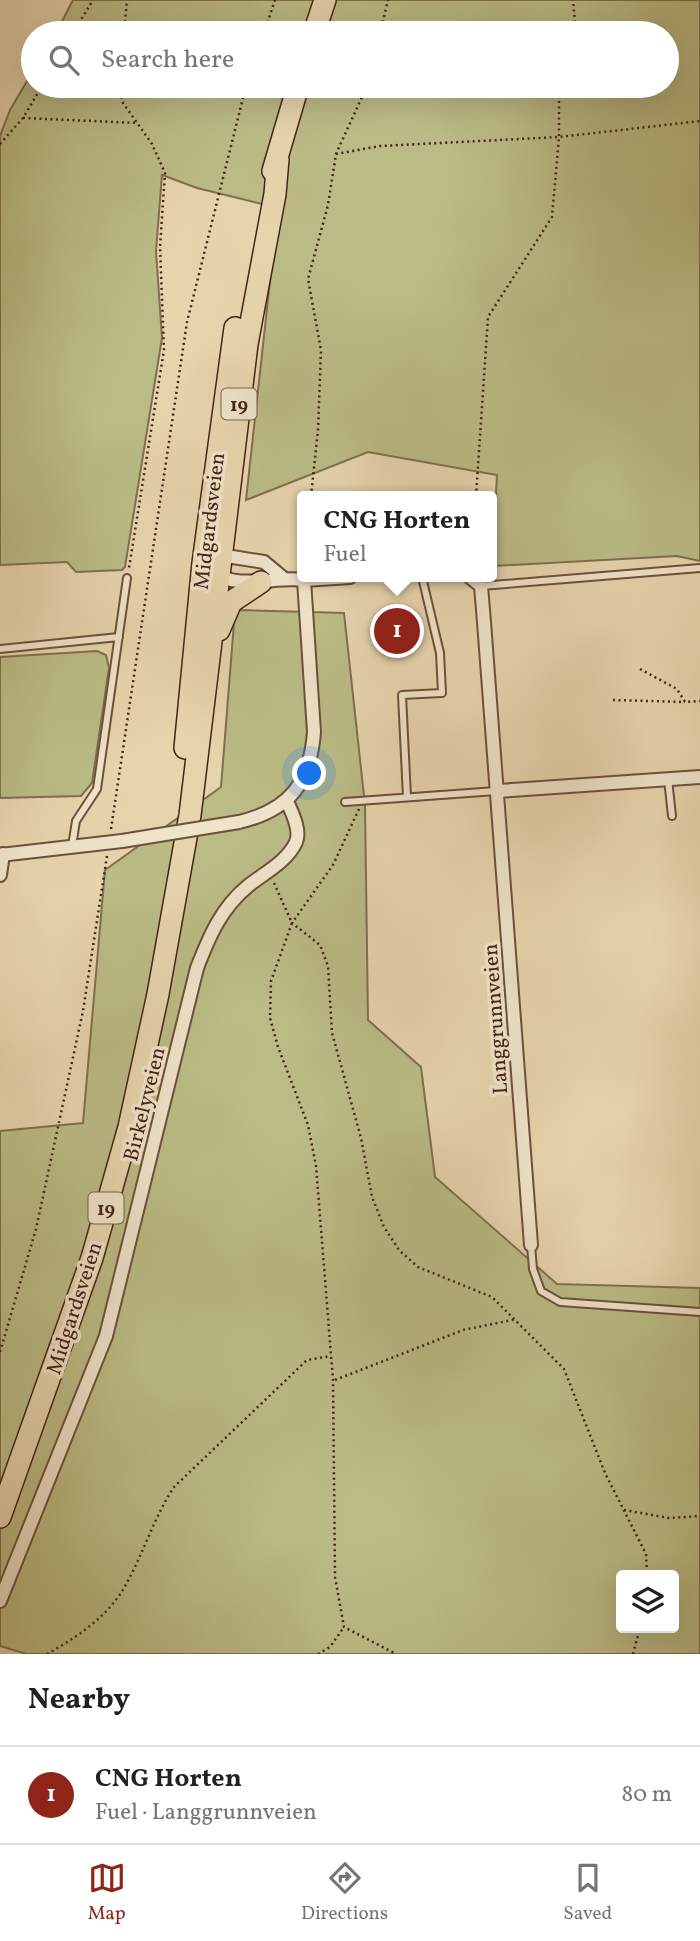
<!DOCTYPE html>
<html lang="en">
<head>
<meta charset="utf-8">
<style>
	body { margin:0; font-family:Vollkorn,serif; background:#f2f2f2; color:#202124 }
	.controls { position:absolute; right:21px; bottom:21px; display:grid; overflow:hidden; border-radius:7px; box-shadow:0 7px 28px #0002 }
	.controls button { width:63px; height:63px; display:grid; place-items:center; padding:0; border:0; border-bottom:2px solid #e0e0e0; background:#fff; color:#202124; font:35px sans-serif }
	.you { position:absolute; left:310px; top:774px; width:24px; height:24px; margin:-18px; border:5px solid #fff; border-radius:50%; background:#1a73e8; box-shadow:0 0 0 10px #1a73e833 }
	.badge { display:grid; place-items:center; width:46px; height:46px; border-radius:50%; background:#8f2418; color:#fff; font-size:23px; font-weight:700 }
	.pin { position:absolute; translate:-50% -50%; border:4px solid #fff; box-shadow:0 2px 7px #0006 }
	.popup { position:absolute; left:297px; top:491px; width:200px; height:91px; box-sizing:border-box; display:grid; place-content:center; border-radius:7px; background:#fff; filter:drop-shadow(0 2px 5px #0005); font-size:23px; white-space:nowrap; color:#757577 }
	.popup b { font-size:26px; color:#202124 }
	.popup::after { content:''; position:absolute; left:50%; top:100%; margin-left:-14px; border:14px solid transparent; border-top-color:#fff }
	.list { margin:0; padding:0; list-style:none }
	h2 { display:flex; justify-content:space-between; align-items:center; height:91px; margin:0; padding:0 28px; font-size:30px }
	h2 small { font-size:23px; font-weight:400; color:#757577 }
	.list li { display:grid; grid-template-columns:46px 1fr auto; gap:21px; align-items:center; box-sizing:border-box; height:98px; padding:0 28px; border-top:2px solid #e0e0e0 }
	.list b { display:block; font-size:26px; white-space:nowrap }
	.list p { margin:0; font-size:23px; white-space:nowrap; color:#757577 }
	.list em { font-size:23px; font-style:normal; color:#757577 }
	.icon { flex:none; width:38px; height:38px; fill:none; stroke:currentColor; stroke-width:2; stroke-linecap:round; stroke-linejoin:round }
	.map { position:relative; flex:none; width:700px; height:1654px; overflow:hidden }
	.search { position:absolute; background:#fff; box-shadow:0 7px 28px #0002; left:21px; right:21px; top:21px; height:77px; display:flex; align-items:center; gap:18px; box-sizing:border-box; padding:0 24px; border-radius:38px; color:#757577; font-size:26px }
	.sheet { height:189px; background:#fff }
	nav { display:flex; justify-content:space-around; align-items:center; box-sizing:border-box; height:98px; border-top:2px solid #e0e0e0; background:#fff; font-size:19px; color:#757577 }
	nav a { display:grid; justify-items:center; gap:4px }
	nav .on { color:#8f2418 }
	.map>svg:first-child { display:block }
	.green { fill:#bbbb85; stroke:#806f4e; stroke-width:2; fill-rule:evenodd }
	.lines { fill:none; stroke-linecap:round; stroke-linejoin:round }
	.service-casing { stroke:#6d4f3c; stroke-width:10 }
	.minor-casing { stroke:#6d4f3c; stroke-width:16 }
	.trunk-casing { stroke:#452317; stroke-width:24 }
	.path { stroke:#452317; stroke-width:2.5; stroke-dasharray:2 3.5; stroke-linecap:butt }
	.service { stroke:#efe3c9; stroke-width:6 }
	.minor { stroke:#efe3c9; stroke-width:12 }
	.trunk { stroke:#e6d4ac; stroke-width:21 }
	.minor-bridge-casing { stroke:#6d4f3c; stroke-width:16; stroke-linecap:butt }
	.minor-bridge { stroke:#efe3c9; stroke-width:12 }
	.labels { text-anchor:middle; stroke-width:7; stroke-linejoin:round; paint-order:stroke }
	.shield { fill:#efe3c9; stroke:#785d4c; stroke-width:2 }
	.shield-label { font-size:19px; font-weight:bold; fill:#452317 }
	.street-label { font-size:21px; fill:#452317; stroke:#efe3c9 }
</style>
</head>
<body>
<div class="map">
<svg width="700" height="1654" viewBox="0 0 700 1654">
	<rect width="100%" height="100%" fill="#e6d4ac"/>
	<filter id="stains"><feTurbulence type="fractalNoise" baseFrequency=".00286" numOctaves="4"/><feColorMatrix values="0 0 0 0 .2 0 0 0 0 .09 0 0 0 0 .02 0 0 0 .5 -.17"/></filter>
	<radialGradient id="worn" r=".72"><stop offset=".6" stop-color="#630" stop-opacity="0"/><stop offset="1" stop-color="#630" stop-opacity=".3"/></radialGradient>
	<path class="green" d="M73 0H700V561L677 556 492 566 497 475 368 452 246 500 278 208 197 188 162 175 156 251 162 338 125 567 122 570 76 572 67 562 0 565V136L10 110 33 71V86H667V33H56Z
		M235 610 344 613 365 805 368 1020 421 1067 435 1177 557 1284 700 1288V1654H26L0 1646V1131L83 1123 105 870 221 787ZM621 1575H674V1628H621Z
		M97 651 106 655 109 668 92 783 81 796 0 798V657Z"/>
	<g class="lines">
		<g class="service-casing">
			<path id="service" d="M481 586 700 568
				M0 649 119 637
				M668 779 672 816
				M407 797 402 695 442 693 440 653 422 577
				M345 802 496 791
				M72 846 76 821 97 789 127 578
				M531 1245 533 1269 541 1291 560 1302 700 1312"/>
		</g>
		<g class="minor-casing">
			<path id="minor" d="M216 558 220 555 264 562 282 577
				M214 573C239 590 276 576 304 580
				M470 577 481 586 484 622 531 1245
				M498 791 700 777
				M239 822C290 810 310 783 314 732L304 580 350 577
				M0 855 122 841
				M0 875 3 854
				M0 1601 106 1336 197 968C209 937 221 908 248 886 264 873 287 862 296 842 301 830 292 813 287 801"/>
		</g>
		<g class="trunk-casing">
			<path id="trunk" d="M314 33 325 0
				M273 171 298 86
				M219 630 231 602 261 582
				M185 748 203 563 235 328
				M0 1517 92 1258 129 1127 158 994 190 815 247 344 275 194 278 159"/>
		</g>
		<path class="path" d="M73 33 93 0
			M124 33 127 0
			M264 33 275 0
			M380 33 388 0
			M572 33 575 23 573 0
			M119 86 123 103 152 144 165 173 160 247 164 350 129 568
			M23 118 138 123
			M0 144 23 118 42 86
			M336 154 380 146 559 137 700 121
			M311 496 318 430 321 350 308 279 328 205 336 154 367 86
			M476 496 488 317 552 217 559 137V86
			M640 669 677 689 685 702 700 701
			M613 700 685 702
			M359 809 333 865 292 923 320 945 328 966 332 1033 361 1138 372 1197 384 1227 399 1250 418 1267 492 1297 564 1369 605 1473 646 1554 647 1575
			M111 829 187 322 246 86
			M274 883 292 923 271 981 270 1018 278 1047 308 1125 316 1166 333 1380 335 1577 344 1627 396 1654
			M0 1352 36 1229 83 1011 107 856
			M335 1380 463 1330 517 1319
			M624 1510 669 1518 700 1516
			M47 1654C76 1638 107 1617 124 1588 143 1555 153 1519 174 1487L307 1360 331 1356
			M318 1654 330 1647 344 1627
			M633 1654 640 1628"/>
		<use href="#service" class="service"/>
		<use href="#minor" class="minor"/>
		<use href="#trunk" class="trunk"/>
		<g class="minor-bridge-casing">
			<path id="minor-bridge" d="M122 841 239 822"/>
		</g>
		<use href="#minor-bridge" class="minor-bridge"/>
	</g>
	<g class="labels">
		<g class="shield">
			<rect x="221.5" y="388.5" width="35" height="31" rx="5"/>
			<rect x="88.5" y="1192.5" width="35" height="31" rx="5"/>
		</g>
		<g class="shield-label">
			<text x="239" y="411">19</text>
			<text x="106" y="1215">19</text>
		</g>
		<g class="street-label">
			<text transform="translate(209 521) rotate(-83)" y="7">Midgardsveien</text>
			<text transform="translate(495 1019) rotate(-94)" y="7">Langgrunnveien</text>
			<text transform="translate(144 1104) rotate(-76)" y="7">Birkelyveien</text>
			<text transform="translate(74 1308) rotate(-72)" y="7">Midgardsveien</text>
		</g>
	</g>
	<rect width="100%" height="100%" filter="url(#stains)"/>
	<rect width="100%" height="100%" fill="url(#worn)"/>
</svg>
<div class="controls">
<button><svg class="icon" aria-label="layers" viewBox="0 0 24 24"><path d="M12 4l9 5-9 5-9-5zM3 14l9 5 9-5"/></svg></button>
</div>
<div class="you"></div>
<div class="pin badge" style="left:397px;top:631px">1</div>
<div class="popup"><b>CNG Horten</b>Fuel</div>
<div class="search"><svg class="icon" aria-label="search" viewBox="0 0 24 24"><circle cx="10" cy="10" r="6"/><path d="M15 15l6 6"/></svg>Search here</div>
</div>
<section class="sheet">
<h2>Nearby<small></small></h2>
<ul class="list">
<li><span class="badge">1</span><div><b>CNG Horten</b><p>Fuel · Langgrunnveien</p></div><em>80 m</em></li>
</ul>
</section>
<nav>
<a class="on"><svg class="icon" aria-label="map" viewBox="0 0 24 24"><path d="M3 6l6-2 6 2 6-2v14l-6 2-6-2-6 2zM9 4v14M15 6v14"/></svg>Map</a>
<a><svg class="icon" aria-label="directions" viewBox="0 0 24 24"><path d="M12 3l9 9-9 9-9-9zM9 14v-3h6M13 9l2 2-2 2"/></svg>Directions</a>
<a><svg class="icon" aria-label="saved" viewBox="0 0 24 24"><path d="M7 4h10v16l-5-4-5 4z"/></svg>Saved</a>
</nav>
</body>
</html>
